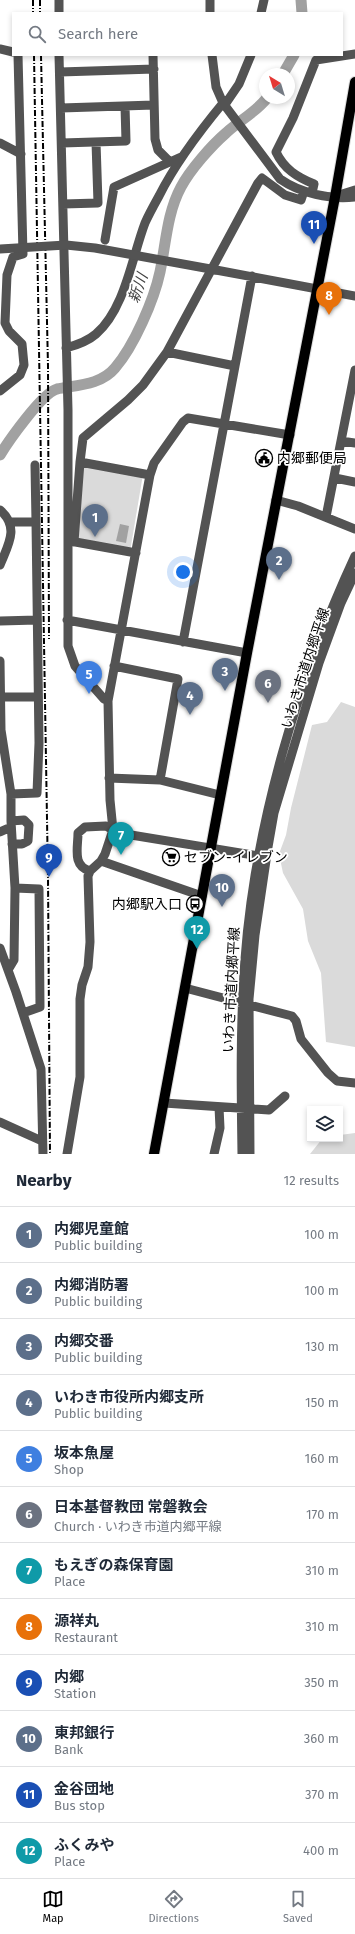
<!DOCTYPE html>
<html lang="en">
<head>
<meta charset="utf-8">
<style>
	body { margin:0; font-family:"Fira Sans","Noto Sans JP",sans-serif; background:#f6f6f7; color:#1f2937 }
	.controls { position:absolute; right:12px; bottom:12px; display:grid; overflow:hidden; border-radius:0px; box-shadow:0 2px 6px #0003 }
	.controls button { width:36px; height:36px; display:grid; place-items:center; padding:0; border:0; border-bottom:1px solid #e0e1e3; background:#fff; color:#1f2937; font:20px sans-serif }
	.compass { position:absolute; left:259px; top:68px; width:36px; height:36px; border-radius:50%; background:#fff; box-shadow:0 2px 6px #0003; rotate:322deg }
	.you { position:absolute; left:183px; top:572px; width:14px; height:14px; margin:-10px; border:3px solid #fff; border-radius:50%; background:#1a73e8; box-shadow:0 0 0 6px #1a73e833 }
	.badge { display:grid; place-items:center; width:26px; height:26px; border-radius:50%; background:#000; color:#fff; font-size:13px; font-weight:700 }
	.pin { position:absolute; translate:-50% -33px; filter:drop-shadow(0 1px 2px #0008) }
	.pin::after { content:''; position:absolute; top:21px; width:14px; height:12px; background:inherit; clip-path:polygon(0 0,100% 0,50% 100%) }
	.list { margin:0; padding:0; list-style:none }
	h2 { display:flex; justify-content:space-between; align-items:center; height:52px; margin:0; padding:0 16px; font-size:17px }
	h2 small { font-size:13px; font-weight:400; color:#747a83 }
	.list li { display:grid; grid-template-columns:26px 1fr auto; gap:12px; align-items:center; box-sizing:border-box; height:56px; padding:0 16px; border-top:1px solid #e0e1e3 }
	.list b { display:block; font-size:15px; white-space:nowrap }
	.list p { margin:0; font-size:13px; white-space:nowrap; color:#747a83 }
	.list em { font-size:13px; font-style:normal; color:#747a83 }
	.icon { flex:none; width:22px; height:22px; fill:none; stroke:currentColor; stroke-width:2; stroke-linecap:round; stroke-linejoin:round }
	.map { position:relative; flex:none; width:355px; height:1154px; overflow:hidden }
	.search { position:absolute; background:#fff; box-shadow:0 2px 6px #0003; left:12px; right:12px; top:12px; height:44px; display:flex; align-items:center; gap:10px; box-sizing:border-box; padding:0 14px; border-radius:0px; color:#747a83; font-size:15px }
	.sheet { height:724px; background:#fff }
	nav { display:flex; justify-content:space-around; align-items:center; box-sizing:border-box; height:56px; border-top:1px solid #e0e1e3; background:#fff; font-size:11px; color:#747a83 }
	nav a { display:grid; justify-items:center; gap:2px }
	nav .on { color:#000 }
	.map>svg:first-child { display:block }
	.green { fill:#dadada }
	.water { fill:#a1a1a1 }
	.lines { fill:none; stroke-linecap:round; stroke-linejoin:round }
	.river { stroke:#a1a1a1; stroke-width:11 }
	.major-casing { stroke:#dbdbdb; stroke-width:12 }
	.minor { stroke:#535353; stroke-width:9 }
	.major { stroke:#000; stroke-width:10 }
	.rail { stroke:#000; stroke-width:2; stroke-dasharray:6 2 1 2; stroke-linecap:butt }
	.minor-bridge { stroke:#535353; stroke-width:9 }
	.labels { text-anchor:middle; stroke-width:3.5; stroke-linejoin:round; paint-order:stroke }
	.poi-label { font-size:14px; fill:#000; stroke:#fff; text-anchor:start }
	.street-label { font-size:14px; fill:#000; stroke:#fff }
	.water-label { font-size:15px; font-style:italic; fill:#424242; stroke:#fff }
</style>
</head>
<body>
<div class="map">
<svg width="355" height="1154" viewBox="0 0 355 1154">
	<rect width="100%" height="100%" fill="#fff"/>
	<path class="green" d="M80 462 143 474 130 552 74 542Z
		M341 702 355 707V1047L326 1042 321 973 308 941 303 909 283 873 279 854 286 835 291 808 312 725 327 722Z
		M355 1133V1154H310L322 1139H340V1135Z"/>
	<path class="water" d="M120 524 129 526 126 543 116 541Z"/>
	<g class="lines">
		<path class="river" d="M301 0 302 13
			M283 74 294 55
			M0 455C8 442 42 393 57 389 77 385 101 385 115 368 134 346 154 300 160 272 166 243 167 213 181 187 190 170 211 146 226 133 239 121 256 112 267 98"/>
		<g class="major-casing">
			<path id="major" d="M154 1154 247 653 335 197 355 82"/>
		</g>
		<path class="minor" d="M59 0V13
			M210 0V13
			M261 13 264 0
			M0 49 13 52
			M59 55 68 410V646L75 666 104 699 108 701
			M153 55 155 139 158 150 170 162
			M212 55 216 87 223 103 280 179C300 193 330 200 355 197
			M60 72 154 69
			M224 106 239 84 251 55
			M61 108 154 105
			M0 143 21 154
			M62 143 126 141 125 106
			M312 193 314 184C297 177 284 169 276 152L293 118 316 60 355 54
			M336 196 355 190
			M63 204 98 203 96 142
			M105 240 114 187 181 157
			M216 270 355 296
			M66 348C77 345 88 341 96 334 125 309 132 257 145 223 149 214 154 205 159 196 176 162 199 132 223 103
			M167 352 235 366
			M0 391 20 375 24 365 22 344 9 331 5 323 7 275 13 257 23 254 18 55
			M341 441 355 443
			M80 462 83 438 128 400 143 385 167 352 258 183 262 178 285 195 301 200 304 191
			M35 465 36 522
			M335 478 355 482
			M276 500 298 506 355 529
			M0 510C20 527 8 545 0 565
			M326 517 355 370
			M11 522H36L39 743 37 793 11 794
			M70 541 136 553
			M74 542 80 462 150 475
			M67 620 247 653
			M0 621 37 620
			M183 642 252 276
			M0 661 1 730 11 794V821L15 888 14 960 8 970
			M114 666 178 679 160 780
			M1 697H38
			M109 778 160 780 220 795
			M11 821 24 820 29 825 28 841 22 844H12
			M0 832 11 827
			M101 861 202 896
			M90 871C72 866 78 848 78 833L85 827 106 826 119 833 265 857
			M15 888 39 889 40 1007 23 1013
			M0 948 16 992 41 1069 43 1154
			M185 988 292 1016 296 1021 301 1039 328 1073 337 1081 355 1083
			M164 1103 269 1110 285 1096
			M0 1122 42 1141
			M67 1154 80 1077V999L82 985 88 967 90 942 88 876 90 871 101 861 105 854 113 830 110 800 108 701 150 475 154 463 183 422 188 418 290 435
			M214 1154 220 1128 219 1107
			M242 1154C241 1089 240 1024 245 959 255 824 298 679 355 556
			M250 1154 249 999 255 935 268 847 274 813 319 663 341 603 355 573"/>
		<use href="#major" class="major"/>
		<path class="rail" d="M33 0V13
			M40 0V13
			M34 55 48 877 50 1154
			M41 55 48 366 49 639"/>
		<path class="minor-bridge" d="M0 249 66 245 95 248 216 270"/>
	</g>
	<defs>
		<g id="civic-ring" transform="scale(0.9)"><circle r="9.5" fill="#fff" stroke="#000" stroke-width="1.5"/><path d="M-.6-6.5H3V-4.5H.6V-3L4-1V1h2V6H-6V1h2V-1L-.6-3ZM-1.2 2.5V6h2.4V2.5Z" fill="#000"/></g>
		<g id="supermarket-ring" transform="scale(0.9)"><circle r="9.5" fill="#fff" stroke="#000" stroke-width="1.5"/><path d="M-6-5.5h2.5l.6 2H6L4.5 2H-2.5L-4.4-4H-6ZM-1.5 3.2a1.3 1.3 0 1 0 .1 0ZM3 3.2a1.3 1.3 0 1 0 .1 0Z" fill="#000"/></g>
		<g id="bus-ring" transform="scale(0.9)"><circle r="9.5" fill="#fff" stroke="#000" stroke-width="1.5"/><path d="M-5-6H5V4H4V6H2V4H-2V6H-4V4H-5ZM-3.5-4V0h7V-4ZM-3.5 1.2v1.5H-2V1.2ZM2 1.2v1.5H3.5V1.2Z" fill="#000"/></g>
	</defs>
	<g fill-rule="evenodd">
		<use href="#civic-ring" x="264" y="458"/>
		<use href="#supermarket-ring" x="171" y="857"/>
		<use href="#bus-ring" x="195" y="904"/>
	</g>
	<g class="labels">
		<g class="poi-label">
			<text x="277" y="463">内郷郵便局</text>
			<text x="184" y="862">セブン-イレブン</text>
			<text x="182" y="909" text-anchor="end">内郷駅入口</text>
		</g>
		<g class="street-label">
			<text transform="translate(305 668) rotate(-72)" y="5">いわき市道内郷平線</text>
			<text transform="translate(231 990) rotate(-87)" y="5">いわき市道内郷平線</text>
		</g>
		<g class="water-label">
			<text transform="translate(138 288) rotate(-71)" y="5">新川</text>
		</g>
	</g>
</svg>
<div class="controls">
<button><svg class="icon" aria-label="layers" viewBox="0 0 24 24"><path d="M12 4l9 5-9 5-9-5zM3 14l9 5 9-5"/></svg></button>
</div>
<svg class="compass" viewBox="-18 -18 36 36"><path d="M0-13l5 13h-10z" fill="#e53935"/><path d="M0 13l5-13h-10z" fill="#747a83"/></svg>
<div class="you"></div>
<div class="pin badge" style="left:95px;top:537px;background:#5c6f8a">1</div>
<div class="pin badge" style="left:279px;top:580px;background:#5c6f8a">2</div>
<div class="pin badge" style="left:225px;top:691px;background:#5c6f8a">3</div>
<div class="pin badge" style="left:190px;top:715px;background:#5c6f8a">4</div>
<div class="pin badge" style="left:89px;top:694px;background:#3f7fe0">5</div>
<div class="pin badge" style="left:268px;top:703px;background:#6b7280">6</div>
<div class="pin badge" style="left:121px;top:855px;background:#0f9aa8">7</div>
<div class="pin badge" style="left:329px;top:315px;background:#e8710a">8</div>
<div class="pin badge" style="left:49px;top:877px;background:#1a4fb4">9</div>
<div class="pin badge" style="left:222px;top:907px;background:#5c6f8a">10</div>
<div class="pin badge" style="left:314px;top:244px;background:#1a4fb4">11</div>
<div class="pin badge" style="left:197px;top:949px;background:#0f9aa8">12</div>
<div class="search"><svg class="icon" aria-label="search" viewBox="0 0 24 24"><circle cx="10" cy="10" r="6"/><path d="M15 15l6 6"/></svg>Search here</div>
</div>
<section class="sheet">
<h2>Nearby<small>12 results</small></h2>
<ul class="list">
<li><span class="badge" style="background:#5c6f8a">1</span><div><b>内郷児童館</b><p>Public building</p></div><em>100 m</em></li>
<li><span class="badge" style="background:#5c6f8a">2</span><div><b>内郷消防署</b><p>Public building</p></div><em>100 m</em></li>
<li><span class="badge" style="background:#5c6f8a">3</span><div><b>内郷交番</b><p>Public building</p></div><em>130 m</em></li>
<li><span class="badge" style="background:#5c6f8a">4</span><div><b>いわき市役所内郷支所</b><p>Public building</p></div><em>150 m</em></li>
<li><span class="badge" style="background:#3f7fe0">5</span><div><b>坂本魚屋</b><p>Shop</p></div><em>160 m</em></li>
<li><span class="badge" style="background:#6b7280">6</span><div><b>日本基督教団 常磐教会</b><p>Church · いわき市道内郷平線</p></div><em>170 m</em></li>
<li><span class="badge" style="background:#0f9aa8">7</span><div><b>もえぎの森保育園</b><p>Place</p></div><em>310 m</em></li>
<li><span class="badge" style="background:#e8710a">8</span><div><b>源祥丸</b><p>Restaurant</p></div><em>310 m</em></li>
<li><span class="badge" style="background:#1a4fb4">9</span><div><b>内郷</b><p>Station</p></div><em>350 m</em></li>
<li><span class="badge" style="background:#5c6f8a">10</span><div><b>東邦銀行</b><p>Bank</p></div><em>360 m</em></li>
<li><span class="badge" style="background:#1a4fb4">11</span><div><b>金谷団地</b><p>Bus stop</p></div><em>370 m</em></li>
<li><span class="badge" style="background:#0f9aa8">12</span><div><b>ふくみや</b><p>Place</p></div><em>400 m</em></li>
</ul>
</section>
<nav>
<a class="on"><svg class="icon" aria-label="map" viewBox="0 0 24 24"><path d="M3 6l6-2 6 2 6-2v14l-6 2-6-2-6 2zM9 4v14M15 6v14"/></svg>Map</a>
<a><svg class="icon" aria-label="directions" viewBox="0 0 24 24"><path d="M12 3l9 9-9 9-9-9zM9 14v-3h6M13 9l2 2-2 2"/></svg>Directions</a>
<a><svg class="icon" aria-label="saved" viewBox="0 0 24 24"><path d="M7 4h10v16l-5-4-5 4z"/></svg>Saved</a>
</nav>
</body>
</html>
